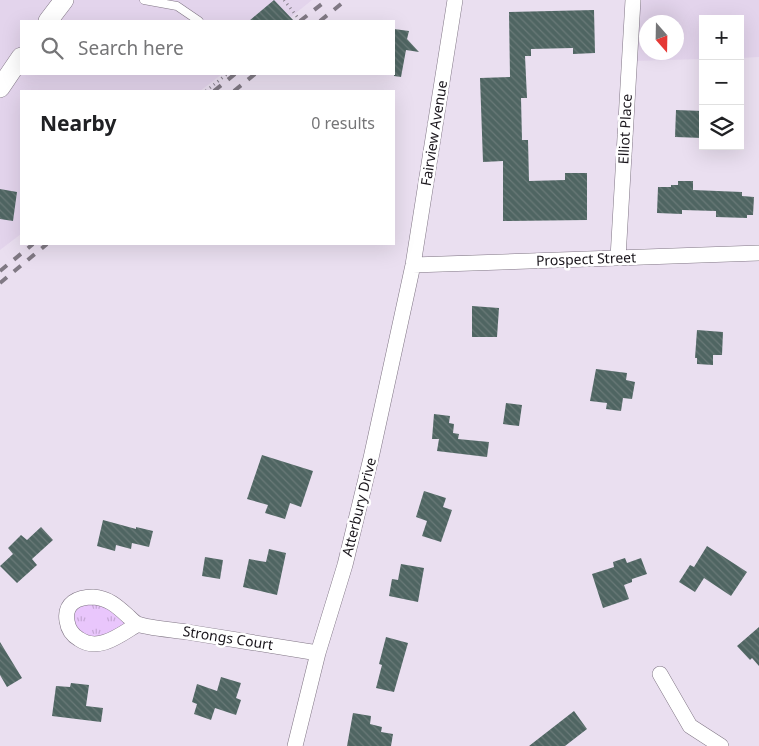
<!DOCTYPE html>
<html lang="en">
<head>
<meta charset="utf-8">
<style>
	body { margin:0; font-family:"Noto Sans",sans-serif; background:#f2f2f2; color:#202124 }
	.controls { position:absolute; right:15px; top:15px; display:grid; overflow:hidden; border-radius:0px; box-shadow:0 5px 20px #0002 }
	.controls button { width:45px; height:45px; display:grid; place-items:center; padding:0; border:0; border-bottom:1px solid #e0e0e0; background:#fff; color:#202124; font:25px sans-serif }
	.compass { position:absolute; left:639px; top:15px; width:45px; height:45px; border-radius:50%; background:#fff; box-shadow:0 5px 20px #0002; rotate:160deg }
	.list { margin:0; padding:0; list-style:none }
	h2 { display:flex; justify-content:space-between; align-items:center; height:65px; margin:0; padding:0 20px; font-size:21px }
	h2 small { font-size:16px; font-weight:400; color:#757577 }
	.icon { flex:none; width:28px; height:28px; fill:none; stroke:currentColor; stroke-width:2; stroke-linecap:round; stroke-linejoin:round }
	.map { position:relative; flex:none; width:759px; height:746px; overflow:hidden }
	.search { position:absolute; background:#fff; box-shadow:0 5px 20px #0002; left:20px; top:20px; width:375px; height:55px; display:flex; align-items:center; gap:12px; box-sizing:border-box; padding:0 18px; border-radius:0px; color:#757577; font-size:19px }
	.panel { position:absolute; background:#fff; box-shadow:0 5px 20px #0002; left:20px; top:90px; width:375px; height:155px; border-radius:0px }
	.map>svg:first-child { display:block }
	.built { fill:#e3d4ec; fill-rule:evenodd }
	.grass { fill:url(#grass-tufts) }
	.building { fill:url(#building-back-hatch) }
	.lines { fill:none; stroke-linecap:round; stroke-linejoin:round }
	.service-casing { stroke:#807685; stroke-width:9 }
	.minor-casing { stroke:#807685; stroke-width:16 }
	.tertiary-casing { stroke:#807685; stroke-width:20 }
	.path { stroke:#87808c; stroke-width:3; stroke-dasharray:1 4; stroke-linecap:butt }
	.service { stroke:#fff; stroke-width:8 }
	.minor { stroke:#fff; stroke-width:15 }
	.tertiary { stroke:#fff; stroke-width:19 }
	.rail { stroke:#807984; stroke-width:4; stroke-dasharray:9 9; stroke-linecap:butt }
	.labels { text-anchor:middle; stroke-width:5; stroke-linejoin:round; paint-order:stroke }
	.street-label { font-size:14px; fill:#19151b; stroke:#fff }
</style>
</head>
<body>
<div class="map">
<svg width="759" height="746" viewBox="0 0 759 746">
	<defs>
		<pattern id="grass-tufts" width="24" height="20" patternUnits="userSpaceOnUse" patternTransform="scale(1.25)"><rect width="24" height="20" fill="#e9c6fc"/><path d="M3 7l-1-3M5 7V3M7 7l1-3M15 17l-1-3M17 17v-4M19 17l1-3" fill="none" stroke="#c7a9d7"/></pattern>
		<pattern id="building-back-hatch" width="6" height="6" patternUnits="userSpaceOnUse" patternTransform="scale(1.25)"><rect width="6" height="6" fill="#4f6562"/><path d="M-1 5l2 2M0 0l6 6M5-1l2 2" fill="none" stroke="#6a7a78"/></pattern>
	</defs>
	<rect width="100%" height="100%" fill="#eadff0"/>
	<path class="built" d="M0 0H312L286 21H21V74H222L200 91H21V234L0 250Z
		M636 0H759V57L740 58V19H703V59L632 61ZM646 22H676V52H646Z"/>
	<path class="grass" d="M87 604 103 606 129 623 101 640 81 636 71 617 76 605Z"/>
	<path class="building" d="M274 0 294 21H249Z
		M594 10 595 53 573 54V48L531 49V56H525L527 98H521L522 140H528L529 181 565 180V173H587V220L503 221V161L483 162 480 78 510 77 509 12Z
		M394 29 409 31 407 39 419 52 406 50 401 77 394 76Z
		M676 110 703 111V138L675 137Z
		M678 181H693V190L742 192V196L754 197 753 215H747V218L716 217V211L682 210V214L657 213 658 187H671V185H678Z
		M0 189 17 192 13 221 0 219Z
		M472 306 499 308 497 337H472Z
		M697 330 723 332 722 355H713V365L697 364V358H695Z
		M596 369 627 373 626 380 635 382 632 399 623 398 621 411 606 409 607 403 590 401Z
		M506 403 522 405 519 426 503 424Z
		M434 414 450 416 449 423 454 424 453 433 459 434 458 439 489 442 487 457 437 451 439 439H432Z
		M262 455 313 471 301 507 290 503 285 519 265 513 268 505 247 499Z
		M424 491 446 498 443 507 452 510 441 542 422 536 427 521 416 517Z
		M103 520 136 529V527L153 531 149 547 132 543 131 549 116 545 115 551 97 546Z
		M41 527 53 540 32 559 37 565 17 583 0 566 13 554 8 548 21 535 27 540Z
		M707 546 747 572 731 596 704 578 695 592 679 582 690 565 694 567Z
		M269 549 286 553 277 595 243 587 249 559 266 562Z
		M205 557 223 560 220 579 202 576Z
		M625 558 627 563 641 558 647 574 632 579V582L624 585 629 599 603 608 592 574 614 567 613 562Z
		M401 564 424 568 418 602 389 596 392 579 398 580Z
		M759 627V666L752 658 750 660 737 646Z
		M386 637 408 643 394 692 376 688 382 665 379 664Z
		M0 642 22 678 7 687 0 675Z
		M221 677 241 683 236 698 241 700 236 715 215 708 211 720 194 714 197 704 192 702 197 684 217 691Z
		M71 683 89 685 86 706 103 708 101 722 52 716 56 686 70 687Z
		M574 711 587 729 565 746H529Z
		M353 713 371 716 370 724 382 727 381 732 393 734 391 746H347Z"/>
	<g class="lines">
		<g class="service-casing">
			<path id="service" d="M144 0 177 6 199 21"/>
		</g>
		<g class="minor-casing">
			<path id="minor" d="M618 258 633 0
				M413 265 759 253
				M138 624C121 634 99 653 79 639 72 635 68 628 67 621 64 603 78 597 93 597 109 598 118 607 129 617 131 619 135 623 138 624 146 628 176 630 187 632 231 639 274 646 318 653
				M660 674 690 726 721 746
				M295 746 318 653 345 565 371 458 413 265 455 0"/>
		</g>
		<g class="tertiary-casing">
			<path id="tertiary" d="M48 21 64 0
				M0 88 21 57"/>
		</g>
		<path class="path" d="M284 0 298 18
			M206 91 227 74"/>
		<use href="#service" class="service"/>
		<use href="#minor" class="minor"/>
		<use href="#tertiary" class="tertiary"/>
		<path class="rail" d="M300 21 327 0
			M320 21 346 0
			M214 91 235 74
			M234 91 255 74
			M0 271 33 244
			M0 283 47 244"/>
	</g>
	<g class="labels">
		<g class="street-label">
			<text transform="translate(625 129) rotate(-87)" y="5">Elliot Place</text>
			<text transform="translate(434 133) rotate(-81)" y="5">Fairview Avenue</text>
			<text transform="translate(586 259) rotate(-2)" y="5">Prospect Street</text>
			<text transform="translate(359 507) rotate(-76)" y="5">Atterbury Drive</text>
			<text transform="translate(228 638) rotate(9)" y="5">Strongs Court</text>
		</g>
	</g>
</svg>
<div class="controls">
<button>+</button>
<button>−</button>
<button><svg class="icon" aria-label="layers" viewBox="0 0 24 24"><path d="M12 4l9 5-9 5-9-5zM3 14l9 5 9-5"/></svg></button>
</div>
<svg class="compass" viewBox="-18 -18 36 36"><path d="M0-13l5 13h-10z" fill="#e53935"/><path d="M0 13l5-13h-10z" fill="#757577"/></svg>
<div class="search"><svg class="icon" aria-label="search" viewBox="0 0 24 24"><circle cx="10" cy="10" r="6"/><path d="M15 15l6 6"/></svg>Search here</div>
<section class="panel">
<h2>Nearby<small>0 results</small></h2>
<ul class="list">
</ul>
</section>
</div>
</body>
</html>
